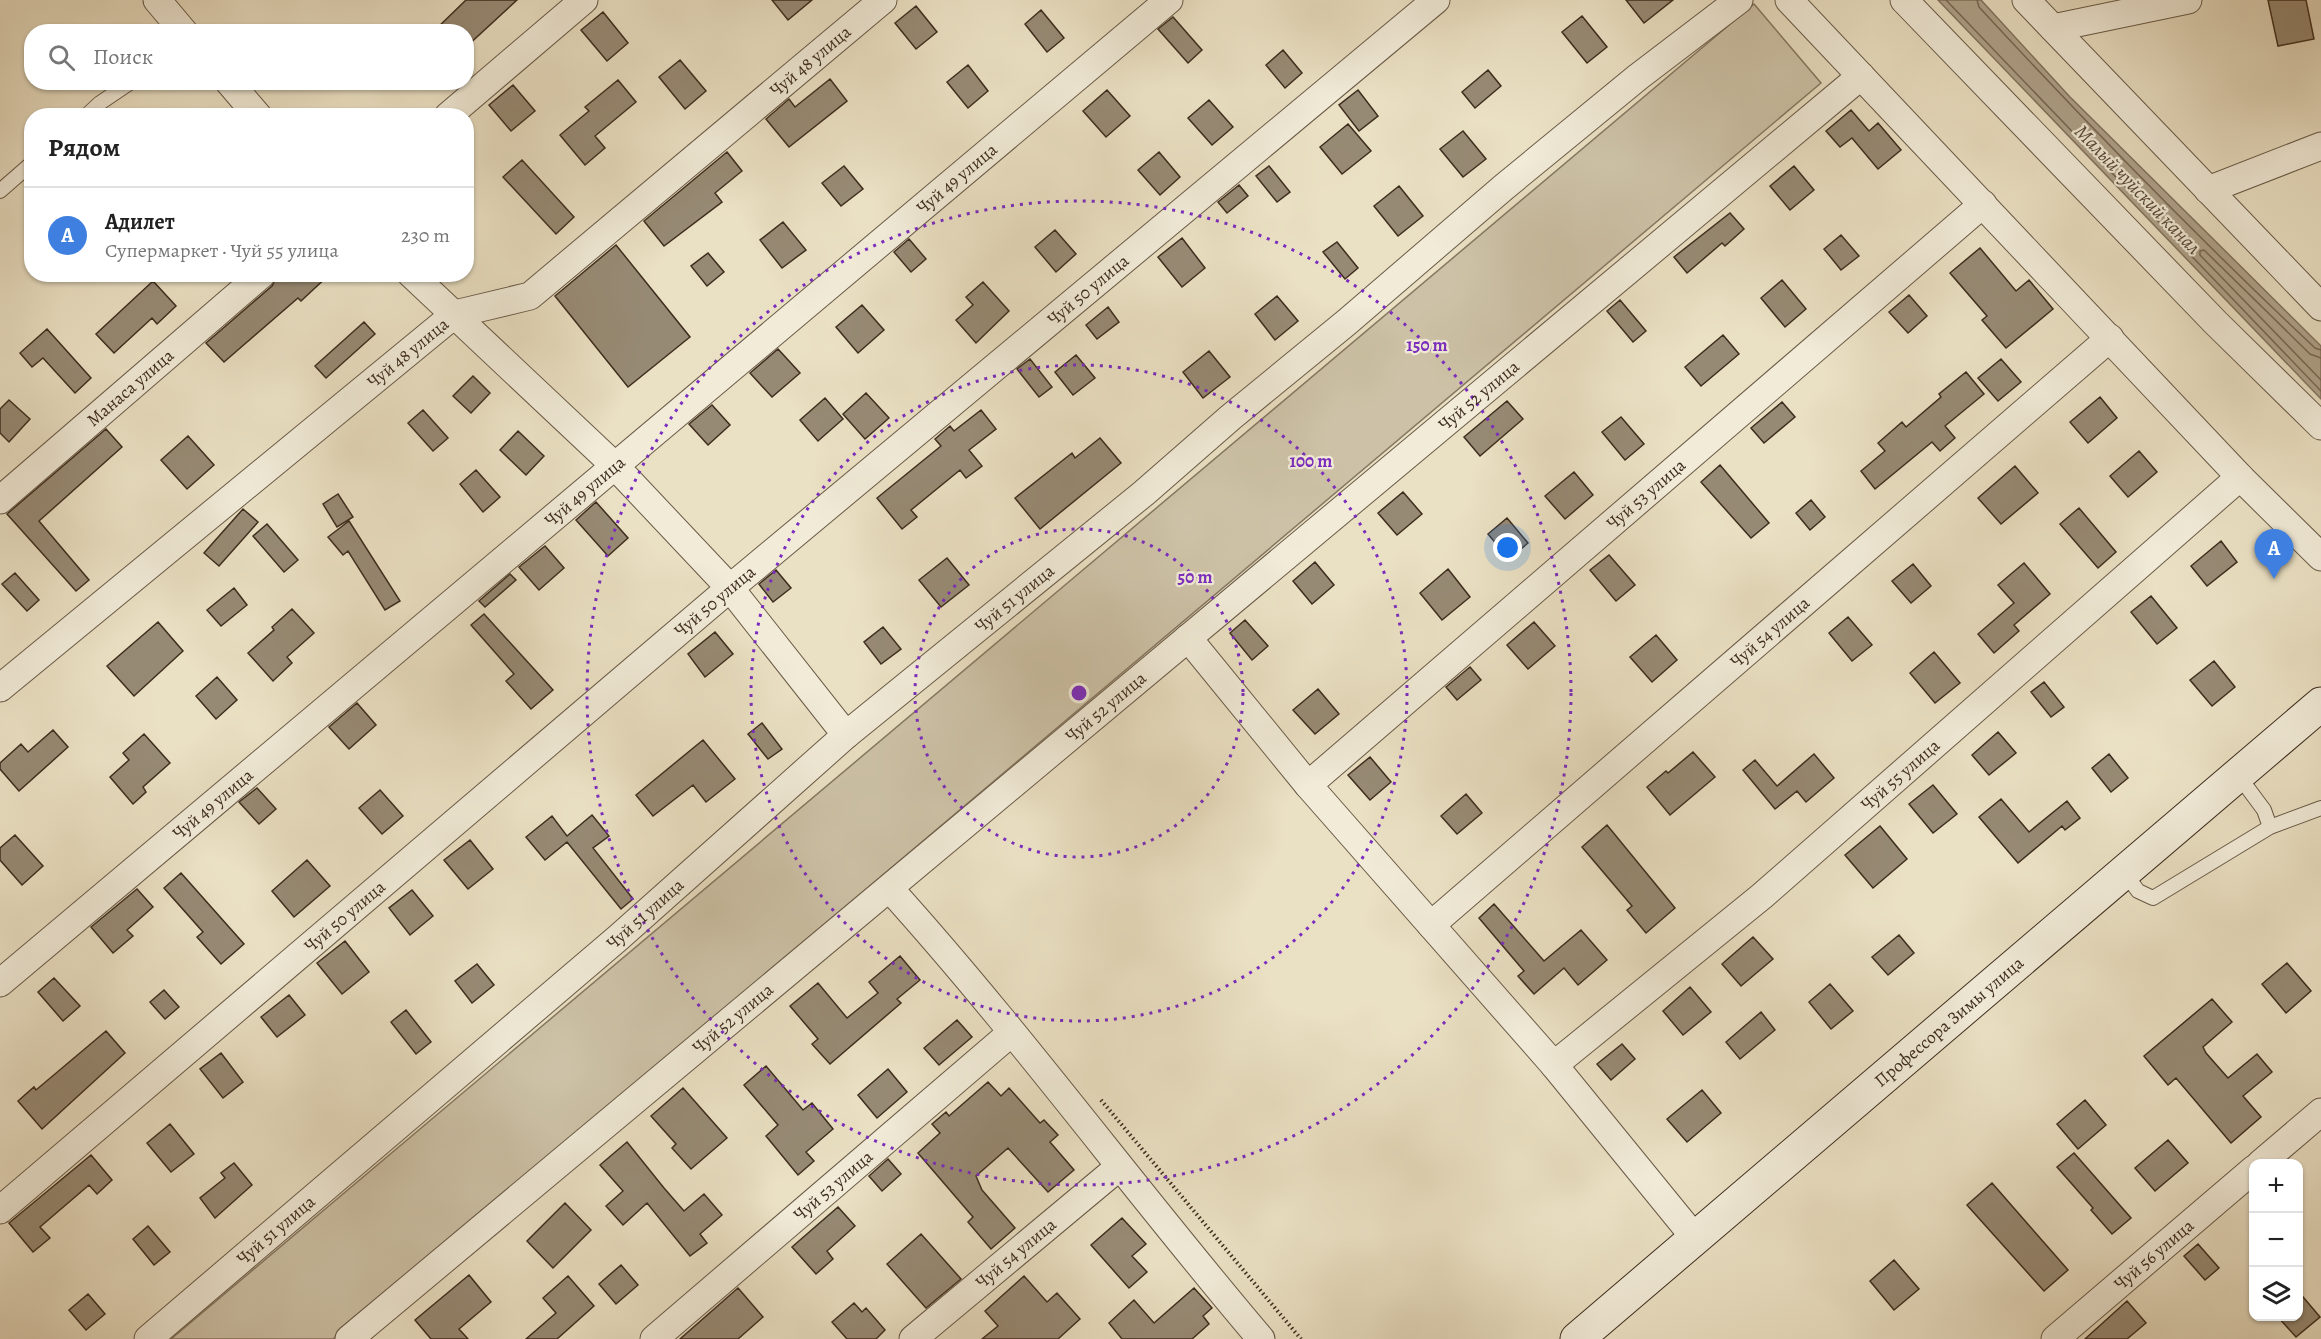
<!DOCTYPE html>
<html lang="ru">
<head>
<meta charset="utf-8">
<style>
	body { margin:0; font-family:Alegreya,serif; background:#f2f2f2; color:#222 }
	.controls { position:absolute; right:18px; bottom:18px; display:grid; overflow:hidden; border-radius:12px; box-shadow:0 2px 4px #0004 }
	.controls button { width:54px; height:54px; display:grid; place-items:center; padding:0; border:0; border-bottom:2px solid #e0e0e0; background:#fff; color:#222; font:30px sans-serif }
	.you { position:absolute; left:1508px; top:548px; width:21px; height:21px; margin:-15px; border:4px solid #fff; border-radius:50%; background:#1a73e8; box-shadow:0 0 0 9px #1a73e833 }
	.badge { display:grid; place-items:center; width:39px; height:39px; border-radius:50%; background:#8f2418; color:#fff; font-size:20px; font-weight:700 }
	.pin { position:absolute; translate:-50% -50px; filter:drop-shadow(0 2px 3px #0008) }
	.pin::after { content:''; position:absolute; top:32px; width:21px; height:18px; background:inherit; clip-path:polygon(0 0,100% 0,50% 100%) }
	.list { margin:0; padding:0; list-style:none }
	h2 { display:flex; justify-content:space-between; align-items:center; height:78px; margin:0; padding:0 24px; font-size:26px }
	h2 small { font-size:20px; font-weight:400; color:#767676 }
	.list li { display:grid; grid-template-columns:39px 1fr auto; gap:18px; align-items:center; box-sizing:border-box; height:96px; padding:0 24px; border-top:2px solid #e0e0e0 }
	.list b { display:block; font-size:22px; white-space:nowrap }
	.list p { margin:0; font-size:20px; white-space:nowrap; color:#767676 }
	.list em { font-size:20px; font-style:normal; color:#767676 }
	.icon { flex:none; width:33px; height:33px; fill:none; stroke:currentColor; stroke-width:2; stroke-linecap:round; stroke-linejoin:round }
	.map { position:relative; flex:none; width:2321px; height:1339px; overflow:hidden }
	.search { position:absolute; background:#fff; box-shadow:0 2px 4px #0004; left:24px; top:24px; width:450px; height:66px; display:flex; align-items:center; gap:15px; box-sizing:border-box; padding:0 21px; border-radius:24px; color:#767676; font-size:22px }
	.panel { position:absolute; background:#fff; box-shadow:0 2px 4px #0004; left:24px; top:108px; width:450px; height:174px; border-radius:24px }
	.map>svg:first-child { display:block }
	.green { fill:#cdc2a7; stroke:#867862; stroke-width:1.5 }
	.water { fill:#b0a38b; stroke:#82745f; stroke-width:1.5 }
	.lines { fill:none; stroke-linecap:round; stroke-linejoin:round }
	.shore { stroke:#776854; stroke-width:1.5 }
	.building { fill:#978a74; stroke:#3e2d1e; stroke-width:1.5 }
	.lane-casing { stroke:#695a47; stroke-width:16 }
	.street-casing { stroke:#695a47; stroke-width:29 }
	.secondary-casing { stroke:#3e2d1e; stroke-width:35 }
	.path { stroke:#3e2d1e; stroke-width:4; stroke-dasharray:1.5 3; stroke-linecap:butt }
	.lane { stroke:#f1ebd8; stroke-width:14 }
	.street { stroke:#f1ebd8; stroke-width:27 }
	.secondary { stroke:#f1ebd8; stroke-width:33 }
	.ring { fill:none; stroke:#7b2cbf; stroke-width:3; stroke-dasharray:3 6 }
	.labels { text-anchor:middle; stroke-width:4.5; stroke-linejoin:round; paint-order:stroke }
	.street-label { font-size:18px; fill:#3e2d1e; stroke:#f1ebd8 }
	.water-label { font-size:20px; font-style:italic; fill:#5a4a39; stroke:#f1ebd8 }
	.centre { fill:#7b2cbf; stroke:#f1ebd8; stroke-width:3 }
	.ring-label { font-size:18px; text-anchor:middle; font-weight:bold; fill:#7b2cbf; stroke:#f1ebd8; stroke-width:4.5; stroke-linejoin:round; paint-order:stroke }
</style>
</head>
<body>
<div class="map">
<svg width="2321" height="1339" viewBox="0 0 2321 1339">
	<rect width="100%" height="100%" fill="#eae0c3"/>
	<filter id="stains"><feTurbulence type="fractalNoise" baseFrequency=".00333" numOctaves="4"/><feColorMatrix values="0 0 0 0 .2 0 0 0 0 .09 0 0 0 0 .02 0 0 0 .5 -.17"/></filter>
	<radialGradient id="worn" r=".72"><stop offset=".6" stop-color="#630" stop-opacity="0"/><stop offset="1" stop-color="#630" stop-opacity=".3"/></radialGradient>
	<path class="green" d="M1754 4 1821 83 333 1339H171Z"/>
	<path class="water" d="M1938 0H1981L2070 97 2321 346V399Z"/>
	<g class="lines">
		<path class="shore" d="M1946 0 2321 391
			M1977 0 1979 7C2087 124 2199 239 2315 348L2321 350
			M2321 358 2310 354 2204 250 2200 251V255L2321 380"/>
	</g>
	<path class="building" d="M466 0H517L466 47V32H433Z
		M772 0H812L788 20Z
		M1626 0H1673L1644 23Z
		M2268 0H2306L2314 39 2278 46Z
		M916 6 937 32 916 49 895 23Z
		M1041 10 1064 38 1047 52 1025 24Z
		M603 12 628 43 607 61 581 30Z
		M1582 16 1607 47 1587 63 1562 32Z
		M1173 17 1202 50 1188 63 1158 29Z
		M1283 50 1302 73 1285 88 1266 65Z
		M680 60 706 91 685 109 659 77Z
		M968 65 988 91 968 108 947 82Z
		M1488 70 1501 86 1475 108 1462 92Z
		M830 79 847 101 789 147 766 119 789 99 795 107Z
		M618 80 636 102 595 136 605 148 585 165 560 135 589 111 585 107Z
		M513 85 535 111 511 131 489 105Z
		M1107 90 1130 116 1106 137 1083 111Z
		M1358 90 1378 116 1359 131 1339 105Z
		M1209 100 1233 127 1212 145 1188 118Z
		M1851 110 1869 131 1878 123 1901 150 1878 169 1852 138 1840 147 1826 131Z
		M1348 124 1371 151 1342 174 1320 147Z
		M1463 131 1486 159 1463 177 1440 149Z
		M727 152 742 171 715 193 722 202 664 246 644 221Z
		M1159 152 1180 177 1160 195 1138 170Z
		M522 160 574 217 556 234 503 177Z
		M844 166 863 189 841 206 822 183Z
		M1269 166 1290 192 1277 202 1256 176Z
		M1794 166 1814 190 1790 210 1770 186Z
		M1239 185 1248 196 1227 213 1218 202Z
		M1399 186 1423 216 1398 236 1374 206Z
		M1730 213 1744 229 1725 246 1722 243 1687 273 1674 257Z
		M783 222 806 250 782 268 760 240Z
		M1055 230 1076 254 1056 272 1035 247Z
		M1841 235 1859 256 1841 270 1824 249Z
		M1182 238 1205 268 1182 287 1158 257Z
		M909 239 926 259 911 272 894 252Z
		M1337 242 1358 268 1345 279 1323 252Z
		M616 245 690 337 628 387 555 296Z
		M1980 248 2016 291 2029 280 2053 309 2006 348 1982 320 1987 316 1950 273Z
		M708 253 724 272 707 286 691 266Z
		M278 274H330L301 301 298 298 224 362 206 343 272 286Z
		M1782 280 1806 309 1785 327 1761 298Z
		M153 281 176 306 157 324 152 318 114 353 96 334Z
		M983 282 1009 311 976 343 956 320 973 305 966 297Z
		M1909 295 1927 316 1908 333 1889 312Z
		M1277 296 1298 321 1275 340 1255 314Z
		M1620 300 1646 331 1633 342 1607 311Z
		M862 305 884 330 858 353 836 327Z
		M1108 307 1119 322 1097 339 1086 325Z
		M364 322 375 334 326 378 315 366Z
		M47 329 91 378 75 393 43 358 32 367 20 353Z
		M1723 335 1739 354 1701 386 1685 367Z
		M778 349 800 373 772 397 750 373Z
		M1209 351 1230 377 1203 398 1183 372Z
		M1076 355 1095 378 1073 395 1055 372Z
		M1030 359 1052 387 1039 397 1017 369Z
		M2001 359 2021 382 1998 401 1978 378Z
		M1966 372 1984 394 1945 426 1955 438 1940 451 1932 442 1875 489 1861 471 1885 451 1878 443 1902 422 1906 427 1941 397 1939 394Z
		M473 376 490 393 471 413 453 396Z
		M866 393 889 418 865 439 843 414Z
		M2100 397 2117 418 2088 443 2070 422Z
		M825 398 843 419 818 441 800 420Z
		M9 400 30 419 9 442 0 433V409Z
		M1507 401 1523 419 1480 456 1464 437Z
		M1782 402 1795 417 1764 443 1751 428Z
		M712 405 730 425 708 445 689 424Z
		M423 410 448 438 433 451 408 423Z
		M981 410 996 429 969 450 982 466 966 478 960 470 911 510 917 517 902 529 877 498 941 446 935 439 950 426 954 431Z
		M1621 417 1644 444 1625 460 1602 432Z
		M106 429 122 447 39 521 89 580 76 591 7 514Z
		M518 431 544 456 526 475 500 450Z
		M188 436 214 465 187 489 161 460Z
		M1100 438 1121 463 1040 529 1015 498 1072 453 1075 458Z
		M2139 451 2157 472 2128 497 2110 476Z
		M1720 465 1769 523 1751 538 1701 482Z
		M2015 466 2038 493 2001 524 1978 498Z
		M476 470 500 497 483 512 460 484Z
		M1574 472 1593 495 1565 519 1545 496Z
		M1403 492 1422 514 1397 535 1378 513Z
		M338 494 353 517 337 527 323 504Z
		M1811 500 1825 517 1810 530 1796 513Z
		M596 502 628 538 608 556 576 520Z
		M2079 508 2116 552 2098 568 2060 524Z
		M243 509 258 522 219 566 204 553Z
		M1507 518 1528 543 1509 559 1488 534Z
		M349 521 400 601 385 610 348 551 343 555 328 537Z
		M267 524 298 560 284 572 253 536Z
		M2221 541 2237 562 2207 586 2191 566Z
		M545 546 564 568 539 590 519 567Z
		M1609 555 1635 585 1616 601 1590 570Z
		M947 558 969 585 941 607 919 580Z
		M1315 562 1334 585 1312 604 1293 581Z
		M2024 563 2050 594 2014 625 2019 631 1994 653 1978 634 2014 603 1998 585Z
		M1913 564 1931 586 1911 603 1892 581Z
		M1448 569 1470 597 1442 620 1420 593Z
		M776 570 791 588 773 602 759 584Z
		M15 573 39 600 27 611 2 584Z
		M510 574 516 580 485 607 479 601Z
		M234 588 247 605 221 626 207 610Z
		M2151 596 2177 628 2157 644 2131 612Z
		M292 609 314 633 287 657 292 663 273 681 248 653 274 630 272 627Z
		M484 614 553 690 531 709 506 681 514 674 471 625Z
		M1848 617 1872 645 1852 661 1829 633Z
		M1245 620 1268 646 1252 660 1230 633Z
		M158 622 183 651 134 696 107 666Z
		M1534 622 1555 646 1528 669 1507 645Z
		M883 627 901 649 881 664 864 642Z
		M715 632 733 654 705 677 688 654Z
		M1656 635 1677 660 1652 682 1630 657Z
		M1934 652 1960 683 1935 703 1910 673Z
		M2214 661 2235 687 2212 706 2190 680Z
		M1470 667 1481 680 1457 700 1446 687Z
		M217 677 237 700 216 719 196 696Z
		M2044 682 2064 707 2051 717 2031 692Z
		M1318 689 1339 714 1315 734 1293 710Z
		M357 703 376 725 349 749 329 727Z
		M762 723 782 749 768 759 748 734Z
		M53 730 68 747 19 791 0 769V763L21 744 28 752Z
		M1998 732 2016 753 1989 775 1972 755Z
		M144 734 170 763 143 787 146 792 133 804 110 777 129 760 123 753Z
		M703 740 735 779 706 802 693 785 653 816 636 795Z
		M1693 752 1715 777 1670 815 1647 787 1666 771 1668 773Z
		M1814 754 1834 778 1806 802 1797 791 1775 809 1743 770 1755 760 1777 786Z
		M2109 754 2128 778 2111 792 2092 768Z
		M1370 757 1391 782 1370 800 1348 775Z
		M1933 785 1957 814 1933 833 1909 804Z
		M257 788 276 809 259 824 239 802Z
		M380 790 403 816 382 834 359 808Z
		M1466 794 1482 813 1457 834 1441 816Z
		M2001 799 2029 832 2067 801 2080 818 2065 830 2062 826 2018 863 1979 817Z
		M592 815 609 836 593 848 633 899 621 909 567 842 545 860 526 837 552 816 567 836Z
		M1607 825 1675 908 1646 933 1627 910 1632 906 1582 847Z
		M1880 826 1907 859 1873 888 1845 855Z
		M15 835 43 866 22 885 0 860V848Z
		M470 840 493 869 468 889 444 860Z
		M307 860 330 886 294 917 272 891Z
		M181 873 244 944 221 964 197 937 203 932 164 888Z
		M137 889 153 907 127 930 133 936 113 953 91 927Z
		M412 890 433 916 410 935 389 908Z
		M1494 904 1544 961 1581 930 1607 960 1578 985 1564 968 1534 994 1518 976 1524 971 1479 918Z
		M1899 935 1914 953 1888 975 1872 957Z
		M1753 937 1773 959 1741 986 1722 964Z
		M345 941 369 972 342 994 317 963Z
		M900 956 920 980 897 999 901 1003 830 1064 812 1044 818 1039 790 1006 818 983 847 1018 878 993 869 982Z
		M2287 963 2311 991 2286 1013 2262 984Z
		M477 964 494 985 472 1003 455 981Z
		M54 978 80 1006 63 1021 38 992Z
		M1830 984 1853 1011 1831 1029 1809 1002Z
		M1690 987 1711 1012 1683 1035 1663 1011Z
		M164 990 179 1007 165 1019 150 1002Z
		M289 995 305 1015 277 1037 261 1017Z
		M2212 999 2232 1022 2203 1047 2206 1053 2228 1078 2257 1054 2272 1072 2243 1096 2261 1117 2231 1143 2176 1078 2168 1085 2144 1056Z
		M406 1010 431 1042 416 1054 391 1022Z
		M1761 1012 1775 1030 1740 1059 1726 1042Z
		M957 1020 972 1037 939 1065 924 1048Z
		M106 1031 125 1053 42 1129 18 1101 34 1087 36 1090Z
		M1622 1044 1635 1059 1611 1080 1597 1064Z
		M221 1053 243 1082 223 1098 200 1069Z
		M766 1066 803 1110 812 1103 833 1129 806 1152 814 1161 798 1175 766 1136 778 1125 744 1085Z
		M888 1069 907 1092 877 1118 858 1095Z
		M988 1082 1001 1096 1009 1088 1040 1123 1044 1120 1058 1135 1050 1142 1074 1170 1048 1192 1008 1148 976 1176 982 1190 1015 1228 991 1249 968 1222 973 1217 918 1153 940 1133 932 1124 946 1112 949 1116Z
		M683 1088 727 1138 691 1169 672 1148 676 1144 651 1116Z
		M1702 1090 1721 1113 1687 1142 1667 1119Z
		M2085 1100 2106 1125 2078 1149 2057 1124Z
		M170 1124 194 1154 171 1172 147 1143Z
		M2168 1140 2188 1163 2155 1191 2135 1168Z
		M627 1142 664 1188 684 1211 704 1194 722 1215 700 1234 707 1243 690 1256 647 1203 623 1225 606 1206 623 1191 600 1165Z
		M2074 1153 2131 1218 2112 1234 2091 1210 2093 1208 2057 1167Z
		M91 1155 112 1180 97 1194 89 1185 40 1227 50 1238 33 1252 9 1223Z
		M888 1159 901 1174 882 1191 869 1176Z
		M234 1163 252 1185 215 1218 200 1198 225 1178 221 1173Z
		M1992 1183 2068 1270 2044 1291 1967 1205Z
		M565 1203 591 1230 553 1268 527 1241Z
		M838 1207 855 1226 827 1251 833 1259 816 1274 792 1247Z
		M1122 1218 1146 1244 1132 1256 1147 1272 1129 1288 1091 1245Z
		M148 1226 170 1252 154 1265 133 1239Z
		M921 1234 961 1279 926 1308 887 1264Z
		M2198 1244 2219 1268 2205 1280 2184 1256Z
		M1894 1260 1919 1289 1894 1310 1870 1281Z
		M621 1265 638 1285 616 1304 599 1284Z
		M469 1275 491 1302 459 1329 468 1339H431L415 1320Z
		M568 1276 594 1306 557 1339H526L556 1313 543 1298Z
		M1024 1276 1047 1302 1057 1293 1080 1319 1058 1339H982L998 1326 985 1311Z
		M738 1288 763 1317 738 1339H680Z
		M1194 1288 1212 1308 1203 1316 1209 1324 1192 1339H1122L1109 1323 1134 1300 1154 1323Z
		M2298 1291 2320 1317 2296 1337 2278 1317H2298Z
		M88 1294 105 1314 86 1330 69 1310Z
		M2127 1301 2146 1323 2127 1339H2085Z
		M854 1303 862 1312 866 1308 885 1330 876 1339H847L832 1322Z"/>
	<g class="lines">
		<g class="lane-casing">
			<path id="lane" d="M86 116 100 103 131 82
				M0 191 32 163
				M2238 775 2264 810 2270 827
				M2124 872 2138 891 2153 898 2270 827 2321 808"/>
		</g>
		<g class="street-casing">
			<g id="street">
				<path d="M157 0 184 32"/>
				<path d="M1789 0 2240 477 2321 557"/>
				<path d="M1904 0 2216 323 2321 426"/>
				<path d="M2026 0 2321 307"/>
				<path d="M2053 28 2188 0"/>
				<path d="M229 82 258 116"/>
				<path d="M448 116 584 0"/>
				<path d="M2208 190 2321 146"/>
				<path d="M411 274 615 466 730 588 846 735"/>
				<path id="s1" d="M0 500 262 274"/>
				<path d="M1188 638 1308 785 1554 1065 1695 1238"/>
				<path id="s2" d="M0 688 455 314 530 296 883 0"/>
				<path id="s3" d="M1308 785 1983 204"/>
				<path d="M890 889C1020 1033 1135 1191 1261 1339"/>
				<path id="s4" d="M1431 925 2110 338"/>
				<path id="s5" d="M0 983 1169 0"/>
				<path id="s6" d="M1554 1065 1762 896 2240 477"/>
				<path d="M2260 1164 2321 1112"/>
				<path id="s7" d="M0 1210 730 588 1436 0"/>
				<path id="s8" d="M148 1339 618 938 846 735 1144 493 1231 417 1347 322 1504 187 1638 77 1739 0"/>
				<path id="s9" d="M349 1339 1861 76"/>
				<path id="s10" d="M654 1339 1011 1033"/>
				<path id="s11" d="M913 1339 1119 1167"/>
				<path id="s12" d="M2055 1339 2254 1169"/>
			</g>
		</g>
		<g class="secondary-casing">
			<g id="secondary">
				<path id="s13" d="M1577 1339 2321 704"/>
			</g>
		</g>
		<path class="path" d="M1101 1100 1301 1339"/>
		<use href="#lane" class="lane"/>
		<use href="#street" class="street"/>
		<use href="#secondary" class="secondary"/>
	</g>
	<g class="ring">
		<circle cx="1079" cy="693" r="164"/>
		<circle cx="1079" cy="693" r="328"/>
		<circle cx="1079" cy="693" r="492"/>
	</g>
	<g class="labels">
		<g class="street-label">
			<text dy="6" stroke="none"><textPath href="#s2" startOffset="1032">Чуй 48 улица</textPath></text>
			<text dy="6" stroke="none"><textPath href="#s5" startOffset="1250">Чуй 49 улица</textPath></text>
			<text dy="6" stroke="none"><textPath href="#s7" startOffset="1425">Чуй 50 улица</textPath></text>
			<text dy="6" stroke="none"><textPath href="#s2" startOffset="528">Чуй 48 улица</textPath></text>
			<text dy="6" stroke="none"><textPath href="#s1" startOffset="172">Манаса улица</textPath></text>
			<text dy="6" stroke="none"><textPath href="#s9" startOffset="1472">Чуй 52 улица</textPath></text>
			<text dy="6" stroke="none"><textPath href="#s5" startOffset="764">Чуй 49 улица</textPath></text>
			<text dy="6" stroke="none"><textPath href="#s3" startOffset="446">Чуй 53 улица</textPath></text>
			<text dy="6" stroke="none"><textPath href="#s8" startOffset="1140">Чуй 51 улица</textPath></text>
			<text dy="6" stroke="none"><textPath href="#s7" startOffset="939">Чуй 50 улица</textPath></text>
			<text dy="6" stroke="none"><textPath href="#s4" startOffset="448">Чуй 54 улица</textPath></text>
			<text dy="6" stroke="none"><textPath href="#s9" startOffset="986">Чуй 52 улица</textPath></text>
			<text dy="6" stroke="none"><textPath href="#s6" startOffset="452">Чуй 55 улица</textPath></text>
			<text dy="6" stroke="none"><textPath href="#s5" startOffset="278">Чуй 49 улица</textPath></text>
			<text dy="6" stroke="none"><textPath href="#s8" startOffset="654">Чуй 51 улица</textPath></text>
			<text dy="6" stroke="none"><textPath href="#s7" startOffset="453">Чуй 50 улица</textPath></text>
			<text dy="6" stroke="none"><textPath href="#s9" startOffset="500">Чуй 52 улица</textPath></text>
			<text dy="6" stroke="none"><textPath href="#s13" startOffset="489">Профессора Зимы улица</textPath></text>
			<text dy="6" stroke="none"><textPath href="#s10" startOffset="236">Чуй 53 улица</textPath></text>
			<text dy="6" stroke="none"><textPath href="#s8" startOffset="168">Чуй 51 улица</textPath></text>
			<text dy="6" stroke="none"><textPath href="#s11" startOffset="134">Чуй 54 улица</textPath></text>
			<text dy="6" stroke="none"><textPath href="#s12" startOffset="130">Чуй 56 улица</textPath></text>
		</g>
		<g class="water-label">
			<text transform="translate(2138 189) rotate(46)" y="7">Малый чуйский канал</text>
		</g>
	</g>
	<circle cx="1079" cy="693" r="9" class="centre"/>
	<g class="ring-label">
		<text x="1427" y="351">150 m</text>
		<text x="1311" y="467">100 m</text>
		<text x="1195" y="583">50 m</text>
	</g>
	<rect width="100%" height="100%" filter="url(#stains)"/>
	<rect width="100%" height="100%" fill="url(#worn)"/>
</svg>
<div class="controls">
<button>+</button>
<button>−</button>
<button><svg class="icon" aria-label="layers" viewBox="0 0 24 24"><path d="M12 4l9 5-9 5-9-5zM3 14l9 5 9-5"/></svg></button>
</div>
<div class="you"></div>
<div class="pin badge" style="left:2274px;top:579px;background:#3f7fe0">A</div>
<div class="search"><svg class="icon" aria-label="search" viewBox="0 0 24 24"><circle cx="10" cy="10" r="6"/><path d="M15 15l6 6"/></svg>Поиск</div>
<section class="panel">
<h2>Рядом<small></small></h2>
<ul class="list">
<li><span class="badge" style="background:#3f7fe0">A</span><div><b>Адилет</b><p>Супермаркет · Чуй 55 улица</p></div><em>230 m</em></li>
</ul>
</section>
</div>
</body>
</html>
